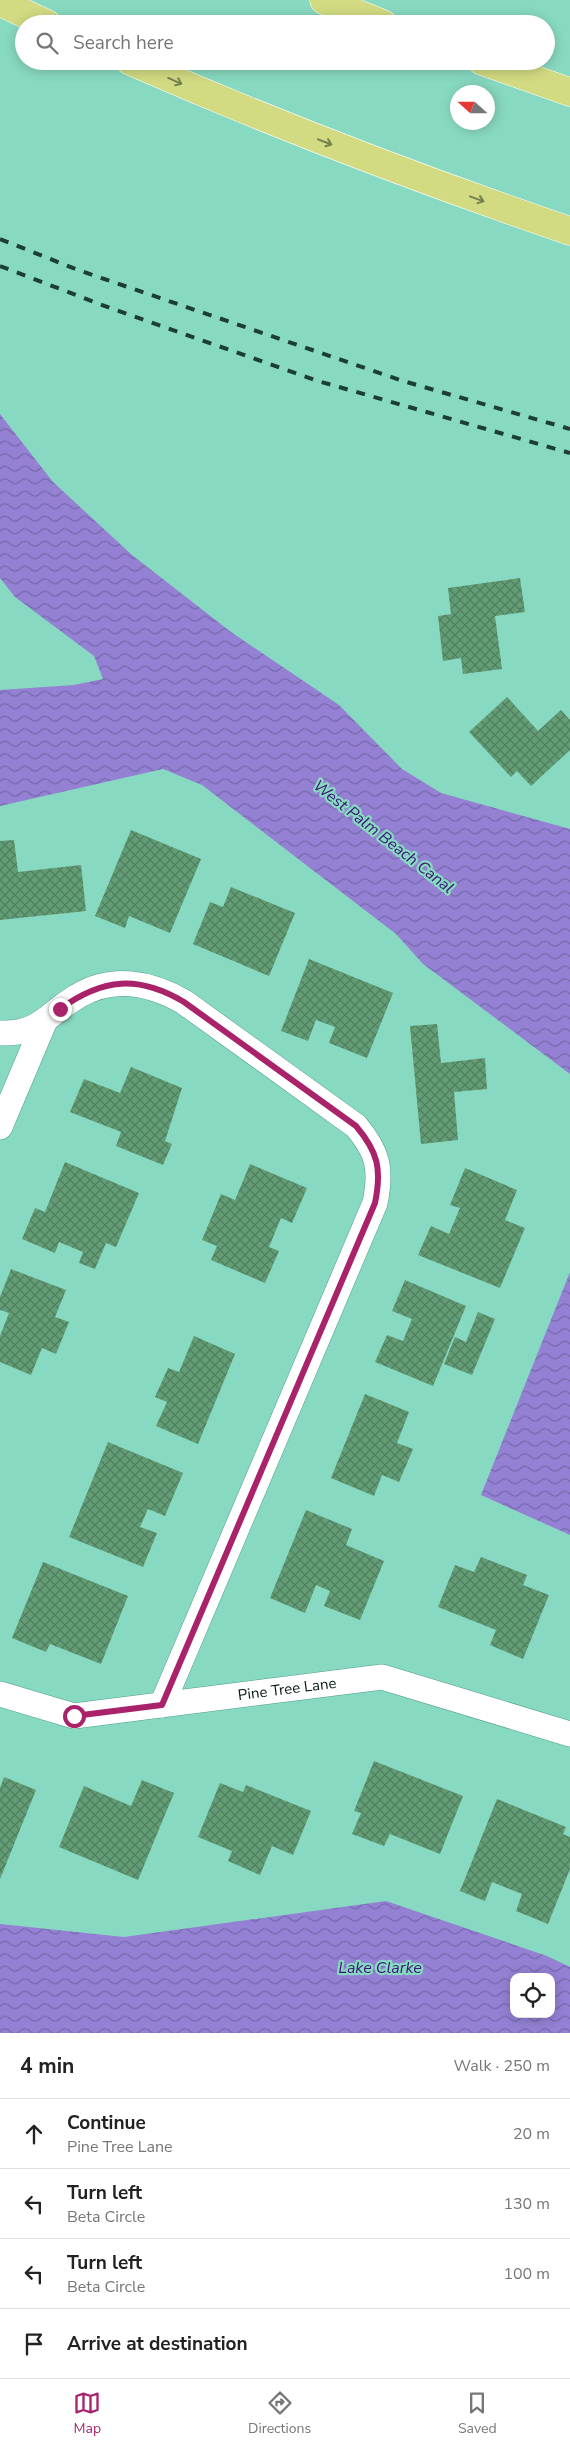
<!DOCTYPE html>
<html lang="en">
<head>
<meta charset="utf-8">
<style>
	body { margin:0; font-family:"Nunito Sans",sans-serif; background:#f6f6f6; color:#222 }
	.controls { position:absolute; right:15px; bottom:15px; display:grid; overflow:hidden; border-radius:10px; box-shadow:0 2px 12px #0003 }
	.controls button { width:45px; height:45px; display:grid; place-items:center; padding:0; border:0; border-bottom:1px solid #e0e0e0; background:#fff; color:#222; font:25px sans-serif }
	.compass { position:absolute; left:450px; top:85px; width:45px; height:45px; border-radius:50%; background:#fff; box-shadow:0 2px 12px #0003; rotate:291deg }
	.stop { position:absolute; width:15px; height:15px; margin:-11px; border:4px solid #a9236b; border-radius:50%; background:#fff }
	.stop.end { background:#a9236b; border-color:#fff; box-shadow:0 1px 5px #0008 }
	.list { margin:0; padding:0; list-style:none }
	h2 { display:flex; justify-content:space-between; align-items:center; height:65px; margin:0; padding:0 20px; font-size:21px }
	h2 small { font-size:16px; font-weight:400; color:#767676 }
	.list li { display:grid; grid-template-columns:32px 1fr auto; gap:15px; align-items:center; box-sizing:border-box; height:70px; padding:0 20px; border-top:1px solid #e0e0e0 }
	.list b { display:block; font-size:19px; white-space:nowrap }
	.list p { margin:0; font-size:16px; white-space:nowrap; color:#767676 }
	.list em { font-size:16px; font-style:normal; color:#767676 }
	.icon { flex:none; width:28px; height:28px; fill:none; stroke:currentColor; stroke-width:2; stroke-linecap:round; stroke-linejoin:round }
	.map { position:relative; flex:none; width:570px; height:2033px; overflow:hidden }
	.search { position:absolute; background:#fff; box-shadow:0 2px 12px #0003; left:15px; right:15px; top:15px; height:55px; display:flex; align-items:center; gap:12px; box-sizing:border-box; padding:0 18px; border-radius:28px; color:#767676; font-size:19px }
	.sheet { height:345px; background:#fff }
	nav { display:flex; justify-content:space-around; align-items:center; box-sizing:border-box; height:70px; border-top:1px solid #e0e0e0; background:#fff; font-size:14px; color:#767676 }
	nav a { display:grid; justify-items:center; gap:2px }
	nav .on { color:#a9236b }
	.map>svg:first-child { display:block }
	.water { fill:url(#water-waves); fill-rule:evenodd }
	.building { fill:url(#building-cross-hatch) }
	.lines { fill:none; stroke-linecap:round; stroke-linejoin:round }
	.minor-casing { stroke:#4e9e88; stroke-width:26 }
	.motorway-casing { stroke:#fff; stroke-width:29 }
	.minor { stroke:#fff; stroke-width:25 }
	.motorway { stroke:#d2db82; stroke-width:28 }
	.rail { stroke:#1c3e35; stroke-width:4; stroke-dasharray:9 9; stroke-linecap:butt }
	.oneway { stroke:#74824f }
	.route { stroke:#a9236b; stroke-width:6 }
	.labels { text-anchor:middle; stroke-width:4.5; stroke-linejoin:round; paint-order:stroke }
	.street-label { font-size:15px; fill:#001610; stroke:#88d9c1 }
	.water-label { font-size:16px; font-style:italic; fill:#3b1678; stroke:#88d9c1 }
</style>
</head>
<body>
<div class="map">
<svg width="570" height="2033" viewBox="0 0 570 2033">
	<defs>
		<pattern id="water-waves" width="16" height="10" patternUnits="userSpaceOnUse" patternTransform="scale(1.25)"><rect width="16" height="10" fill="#9481d4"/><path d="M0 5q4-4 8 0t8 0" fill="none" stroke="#7669ab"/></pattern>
		<pattern id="building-cross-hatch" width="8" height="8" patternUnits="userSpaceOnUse" patternTransform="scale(1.25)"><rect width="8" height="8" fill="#639d75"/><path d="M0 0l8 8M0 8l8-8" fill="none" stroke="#4f7f5f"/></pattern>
	</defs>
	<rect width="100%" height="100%" fill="#88d9c1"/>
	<path class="water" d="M0 414 53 482 132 555 231 632 339 705 402 769 441 793 570 829V1074L423 964 396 934 202 785 163 769 0 806V690L74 685 103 679 94 656 15 597 0 578Z
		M570 1272V1535L481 1495Z
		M386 1901 547 1956 570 1967V2033H0V1924L124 1937ZM514 1977H551V2014H514Z"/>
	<path class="building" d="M520 578 525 612 495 616 502 669 463 674 461 658 443 661 438 616 451 614 448 588Z
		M507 697 538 731 561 710 570 720V750L531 786 517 771 511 777 469 732Z
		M131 830 201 859 170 933 129 916 125 928 95 916Z
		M14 840 18 872 81 865 86 911 0 920V841Z
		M231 887 295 913 269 976 193 944 210 902 223 907Z
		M309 959 393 993 367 1058 329 1043 335 1027 316 1020 308 1041 281 1031Z
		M437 1024 441 1063 485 1058 487 1089 454 1092 458 1140 421 1144 410 1026Z
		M131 1067 182 1088 165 1141 172 1144 163 1165 116 1146 121 1132 70 1112 84 1079 120 1093Z
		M65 1162 139 1193 116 1247 106 1243 95 1269 79 1263 83 1252 59 1242 55 1253 22 1239 35 1208 45 1212Z
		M250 1164 307 1188 292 1223 281 1218 269 1247 279 1251 265 1283 211 1260 217 1246 202 1240 221 1194 235 1200Z
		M465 1168 517 1190 505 1220 525 1228 500 1288 418 1255 431 1226 449 1234 460 1208 450 1205Z
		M11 1269 66 1290 55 1317 69 1322 56 1354 42 1348 31 1375 0 1362V1336L9 1313 0 1310V1297Z
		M405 1280 466 1306 433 1386 375 1362 387 1335 403 1341 412 1319 392 1311Z
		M478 1312 495 1319 472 1375 444 1364 455 1337 466 1342Z
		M194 1336 235 1354 198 1444 156 1426 167 1402 155 1397 168 1368 179 1372Z
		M365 1394 409 1412 397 1443 413 1449 399 1482 382 1475 374 1496 331 1478Z
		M108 1442 183 1473 165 1516 148 1509 140 1527 157 1533 143 1567 69 1537Z
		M306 1510 352 1529 346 1545 384 1561 360 1620 324 1606 330 1591 316 1585 305 1613 270 1598Z
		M481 1557 527 1575 523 1585 549 1595 523 1659 490 1645 496 1630 438 1607 455 1565 474 1572Z
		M43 1562 128 1596 101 1664 50 1644 46 1652 12 1638Z
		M374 1761 463 1796 440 1854 390 1834 384 1846 352 1834 361 1813 354 1811Z
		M4 1777 36 1790 0 1879V1788Z
		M142 1780 174 1793 138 1880 59 1847 84 1786 131 1806Z
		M220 1783 243 1792 246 1785 311 1811 293 1855 272 1846 260 1875 228 1861 232 1851 198 1837Z
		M497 1799 566 1827 563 1834 570 1837V1869L548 1924 516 1911 522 1894 492 1882 485 1901 460 1891Z"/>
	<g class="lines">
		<g class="minor-casing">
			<g id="minor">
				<path d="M0 1033C40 1035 48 1013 78 996 113 975 151 983 184 1002L356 1126C378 1152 382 1169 375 1203L162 1705"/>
				<path d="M0 1127 44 1023"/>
				<path id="s1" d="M0 1694 74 1716 382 1677 570 1734"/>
			</g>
		</g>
		<g class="motorway-casing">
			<path id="motorway" d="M324 0 383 24
				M0 2 47 24
				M130 61C274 124 421 180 570 231
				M482 61 570 92"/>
		</g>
		<use href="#minor" class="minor"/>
		<use href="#motorway" class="motorway"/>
		<path class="rail" d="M0 239 78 270 403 381 570 429
			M0 266 110 308 318 381 570 453"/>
	</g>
	<defs><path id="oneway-shaft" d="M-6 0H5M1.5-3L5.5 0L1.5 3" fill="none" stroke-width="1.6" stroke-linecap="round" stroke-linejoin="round" transform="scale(1.25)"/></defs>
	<g class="oneway">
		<use href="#oneway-shaft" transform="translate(175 81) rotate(24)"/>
		<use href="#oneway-shaft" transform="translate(325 142) rotate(21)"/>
		<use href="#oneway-shaft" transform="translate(477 199) rotate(20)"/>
	</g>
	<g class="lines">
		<path class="route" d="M60 1009C103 978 138 975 184 1002L356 1126C378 1152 382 1169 375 1203L162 1705 74 1716"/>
	</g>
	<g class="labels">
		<g class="street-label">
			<text dy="5" stroke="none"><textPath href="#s1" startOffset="292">Pine Tree Lane</textPath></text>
		</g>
		<g class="water-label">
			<text transform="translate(384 836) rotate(38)" y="6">West Palm Beach Canal</text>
			<text x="380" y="1973">Lake Clarke</text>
		</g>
	</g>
</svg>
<div class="controls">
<button><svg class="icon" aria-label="locate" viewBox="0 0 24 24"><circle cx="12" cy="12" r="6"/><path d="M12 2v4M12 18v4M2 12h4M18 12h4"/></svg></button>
</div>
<svg class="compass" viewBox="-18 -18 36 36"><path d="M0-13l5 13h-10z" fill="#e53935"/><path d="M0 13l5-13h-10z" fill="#767676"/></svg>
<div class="stop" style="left:74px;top:1716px"></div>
<div class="stop end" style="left:60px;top:1009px"></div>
<div class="search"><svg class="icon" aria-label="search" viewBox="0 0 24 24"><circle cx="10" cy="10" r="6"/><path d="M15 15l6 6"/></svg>Search here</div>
</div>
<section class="sheet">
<h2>4 min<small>Walk · 250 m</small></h2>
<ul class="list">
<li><svg class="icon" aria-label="ahead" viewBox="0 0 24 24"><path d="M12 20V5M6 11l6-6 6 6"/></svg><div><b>Continue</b><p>Pine Tree Lane</p></div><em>20 m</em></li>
<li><svg class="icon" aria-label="left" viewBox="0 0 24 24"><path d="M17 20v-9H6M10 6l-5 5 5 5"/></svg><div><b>Turn left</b><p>Beta Circle</p></div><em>130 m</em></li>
<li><svg class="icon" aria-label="left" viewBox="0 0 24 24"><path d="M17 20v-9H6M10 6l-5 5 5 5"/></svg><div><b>Turn left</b><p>Beta Circle</p></div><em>100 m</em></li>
<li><svg class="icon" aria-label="arrive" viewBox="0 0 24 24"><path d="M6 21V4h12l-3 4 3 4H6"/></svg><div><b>Arrive at destination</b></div></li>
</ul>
</section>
<nav>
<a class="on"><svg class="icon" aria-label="map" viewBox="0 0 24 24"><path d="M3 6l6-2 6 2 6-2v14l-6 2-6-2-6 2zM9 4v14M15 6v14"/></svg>Map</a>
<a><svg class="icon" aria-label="directions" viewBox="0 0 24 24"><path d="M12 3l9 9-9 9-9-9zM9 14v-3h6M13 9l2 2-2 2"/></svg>Directions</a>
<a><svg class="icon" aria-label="saved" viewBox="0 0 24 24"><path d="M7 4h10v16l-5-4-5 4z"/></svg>Saved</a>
</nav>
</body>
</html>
